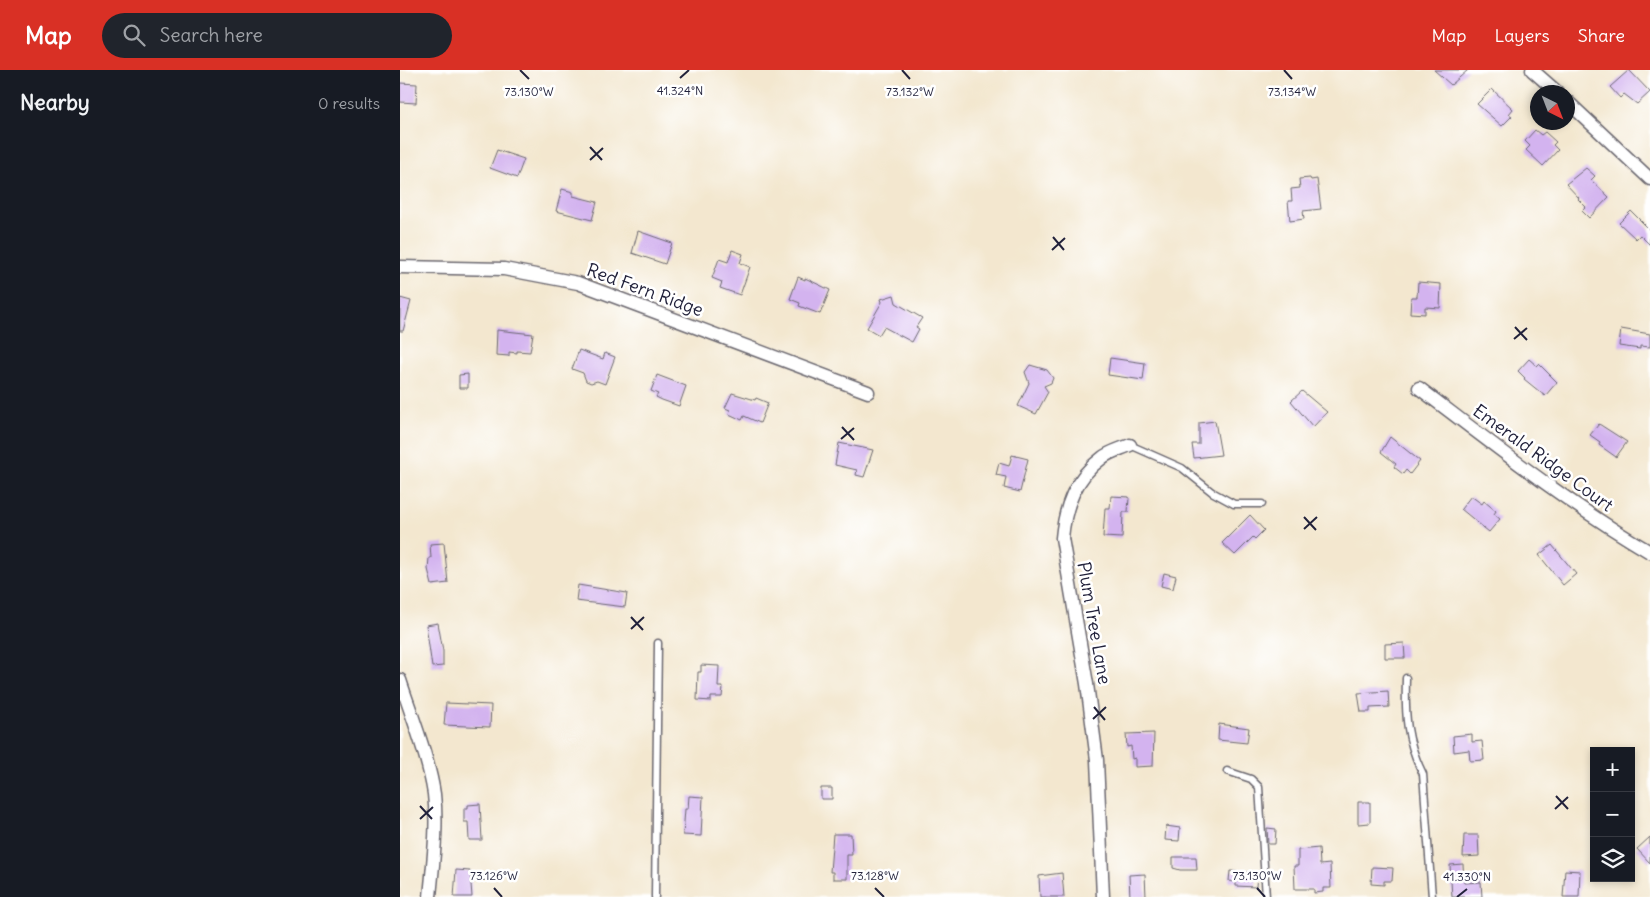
<!DOCTYPE html>
<html lang="en">
<head>
<meta charset="utf-8">
<style>
	body { margin:0; font-family:Delius,sans-serif; background:#20242c; color:#f1f3f6 }
	.controls { position:absolute; right:15px; bottom:15px; display:grid; overflow:hidden; border-radius:0px; box-shadow:0 2px 8px #0003 }
	.controls button { width:45px; height:45px; display:grid; place-items:center; padding:0; border:0; border-bottom:1px solid #363941; background:#171b24; color:#f1f3f6; font:25px sans-serif }
	.compass { position:absolute; left:1130px; top:15px; width:45px; height:45px; border-radius:50%; background:#171b24; box-shadow:0 2px 8px #0003; rotate:138deg }
	.list { margin:0; padding:0; list-style:none }
	h2 { display:flex; justify-content:space-between; align-items:center; height:65px; margin:0; padding:0 20px; font-size:21px }
	h2 small { font-size:16px; font-weight:400; color:#9ea1a6 }
	.icon { flex:none; width:28px; height:28px; fill:none; stroke:currentColor; stroke-width:2; stroke-linecap:round; stroke-linejoin:round }
	.map { position:relative; flex:none; width:1250px; height:827px; overflow:hidden }
	header { display:flex; align-items:center; gap:30px; box-sizing:border-box; height:70px; padding:0 25px; background:#d93025; color:#fff }
	header strong { font-size:24px }
	nav { display:flex; gap:28px; margin-inline-start:auto; font-size:18px }
	.search { width:350px; height:45px; background:#20242c; display:flex; align-items:center; gap:12px; box-sizing:border-box; padding:0 18px; border-radius:28px; color:#9ea1a6; font-size:19px }
	main { display:flex }
	aside { flex:1; background:#171b24 }
	.map>svg:first-child { display:block }
	.building { fill:#d3b3ef }
	.lines { fill:none; stroke-linecap:round; stroke-linejoin:round }
	.service-casing { stroke:#6b676f; stroke-width:9 }
	.minor-casing { stroke:#6b676f; stroke-width:15 }
	.service { stroke:#fff; stroke-width:6 }
	.minor { stroke:#fff; stroke-width:12 }
	.ticks { fill:none; stroke:#22223b; stroke-width:2 }
	.labels { text-anchor:middle; stroke-width:5; stroke-linejoin:round; paint-order:stroke }
	.street-label { font-size:18px; fill:#22223b; stroke:#fff }
	.ticks-label { font-size:12px; text-anchor:middle; fill:#22223b; stroke:#fff; stroke-width:5; stroke-linejoin:round; paint-order:stroke }
</style>
</head>
<body>
<header>
<strong>Map</strong>
<div class="search"><svg class="icon" aria-label="search" viewBox="0 0 24 24"><circle cx="10" cy="10" r="6"/><path d="M15 15l6 6"/></svg>Search here</div>
<nav><a>Map</a><a>Layers</a><a>Share</a></nav>
</header>
<main>
<aside>
<h2>Nearby<small>0 results</small></h2>
<ul class="list">
</ul>
</aside>
<div class="map">
<svg width="1250" height="827" viewBox="0 0 1250 827">
	<rect width="100%" height="100%" fill="#fff"/>
	<filter id="ink" filterUnits="userSpaceOnUse"><feTurbulence type="fractalNoise" baseFrequency=".02" numOctaves="2"/><feDisplacementMap in="SourceGraphic" scale="10" xChannelSelector="R" yChannelSelector="G"/><feConvolveMatrix kernelMatrix="1 2 1 2 8 2 1 2 1" color-interpolation-filters="sRGB"/></filter>
	<filter id="wash" filterUnits="userSpaceOnUse"><feTurbulence type="fractalNoise" baseFrequency=".0096" numOctaves="4" result="noise"/><feDisplacementMap in="SourceGraphic" scale="20" xChannelSelector="R" yChannelSelector="G"/><feGaussianBlur stdDeviation="1.12" result="paint"/><feColorMatrix in="noise" values="0 0 0 0 0 0 0 0 0 0 0 0 0 0 0 0 0 1.4 0 .05"/><feComposite in="paint" operator="in"/></filter>
	<g filter="url(#wash)">
		<rect width="100%" height="100%" fill="#f3e7cf"/>
		<g id="blocks">
			<path class="building" d="M1034 0H1068L1051 15Z
				M1229 0 1250 22 1237 34 1224 24 1220 28 1210 17Z
				M0 13 17 14 16 33 0 32Z
				M1092 19 1113 39 1109 44 1112 46 1102 56 1077 34Z
				M1135 60 1141 65 1145 62 1156 72 1153 75 1158 80 1143 96 1126 80 1130 76 1125 71Z
				M97 80 124 89 117 108 90 98Z
				M1186 98 1195 106 1191 110 1209 127 1189 148 1182 141 1186 137 1178 129 1179 128 1166 114Z
				M910 108 911 110 917 109 921 139 903 141 904 149 890 151 888 131H892L891 119 900 118 899 109Z
				M162 119 173 122V126L197 132 192 150 156 141Z
				M1231 141 1250 160V175L1240 165 1236 169 1219 153Z
				M238 161 272 173 265 194 232 183Z
				M332 180 343 184 340 193 350 197 340 225 320 218 322 212 312 208 319 189 328 192Z
				M398 207 405 210V208L430 220 420 244 399 236 400 233 390 229Z
				M1018 212 1041 214 1040 238 1025 237V244L1010 243 1011 227H1017Z
				M494 225 496 233 522 248 516 257 519 259 512 272 484 257 479 265 467 258 482 232 481 229Z
				M0 228 11 231 3 261H0Z
				M1221 259 1250 264V277L1240 276V279L1219 276Z
				M97 260 133 264 130 282 117 281V283L109 282V286L96 285Z
				M179 280 203 289 205 283 215 287 205 314 197 311 191 313 186 311 183 303 172 299Z
				M710 288 745 293 743 310 708 305Z
				M1129 289 1137 296 1139 294 1157 312 1145 326 1124 309 1125 308 1118 301Z
				M630 295 647 300 653 308 651 313 644 316 648 322 636 344 618 336 629 313 625 302Z
				M68 304V318H59V305Z
				M257 305 286 316 279 336 262 330 256 327 258 324 251 321Z
				M902 321 927 342 913 357 891 331Z
				M332 323 355 330 356 328 368 333 360 353 344 346 342 350 329 344 330 340 325 338Z
				M815 351 821 385 794 388 792 374H799V353Z
				M1199 354 1227 372 1216 387 1199 375 1200 372 1190 365Z
				M990 367 1020 391 1010 404 1006 400 1003 404 994 397 996 394 981 382Z
				M439 373 473 380 464 407 456 405 457 400 435 395Z
				M612 385 628 389 620 422 604 418 606 407 596 405 599 393 609 396Z
				M711 426 729 427 728 442H723L722 468 703 467 705 438H710Z
				M1071 426 1082 434 1084 431 1096 441 1094 444 1100 449 1089 462 1061 439Z
				M850 445 864 460 855 469 853 467 835 485 822 473Z
				M44 473 48 513 32 515 28 499 29 488H31L30 474Z
				M1152 475 1176 504 1163 515 1139 485Z
				M764 503 776 506 773 519 761 516Z
				M178 515 227 523 225 537 176 531Z
				M38 553 43 581V596L32 597 26 555Z
				M1004 573 1005 588H985V574Z
				M301 595 319 596 318 617H323L322 627H311V631L297 630 298 602H301Z
				M988 621 989 637 970 638V642H961L958 623Z
				M46 633 91 635 90 657 44 655Z
				M819 654 849 658 847 673 818 670Z
				M754 663 753 696 735 697V688L732 689 731 676 727 677 726 664Z
				M1072 664V672L1082 671 1084 690 1070 691 1069 680 1054 682 1053 666Z
				M421 718H432V729H421Z
				M289 726 303 727 301 766 283 765 285 739H288Z
				M958 732H970V753L958 754Z
				M80 734 82 770H69L68 752H64V738H68V735Z
				M766 756 780 758 779 771 765 770Z
				M867 758 876 759 875 774H868Z
				M433 764H451L452 785H447V809H433V802H430Z
				M1064 765H1078L1079 786 1063 787Z
				M1250 767V793L1237 779Z
				M919 778 920 795 930 794 931 818H923V822L914 823V819H895L894 796H898V780Z
				M773 787H796L797 800H780L773 798Z
				M1063 794 1064 813 1081 812 1082 827H1052L1050 795Z
				M972 797 993 798 992 811H984V815L971 814Z
				M56 800 70 801 72 827H54Z
				M1165 800 1180 801 1179 827H1163Z
				M830 801 857 803 856 817 836 816V812L829 811Z
				M662 803 664 827H640L639 806Z
				M745 804 746 827H730L729 805Z"/>
		</g>
	</g>
	<g filter="url(#ink)">
		<use href="#blocks" fill-opacity="0" stroke="#6b676f" stroke-width="1"/>
		<g class="lines">
			<g class="service-casing">
				<path id="service" d="M730 375 782 398 812 422 834 434H862
					M1006 608C1005 645 1006 670 1023 704L1032 827
					M827 701 851 709 859 717 866 827
					M255 827 258 573"/>
			</g>
			<g class="minor-casing">
				<path id="minor" d="M1132 0 1157 22
					M1168 32 1250 109
					M0 197 104 199 178 213 468 322
					M1019 318C1094 375 1168 434 1250 482
					M0 610C11 644 29 689 34 724 38 757 33 793 30 827
					M703 827 697 690 687 614 662 468C665 436 675 408 702 388 709 382 721 379 730 375"/>
			</g>
			<use href="#service" class="service"/>
			<use href="#minor" class="minor"/>
		</g>
	</g>
	<path class="ticks" d="M120 0 129 9M502 0 510 9M884 0 892 9M280 8 289 0M190 77 202 90M190 90 203 78M653 167 664 180M652 180 665 168M1115 257 1127 270M1114 269 1127 258M442 357 454 370M441 369 454 358M904 447 916 460M904 459 917 447M231 547 243 560M231 559 244 547M694 637 705 650M693 649 706 637M1156 726 1168 739M20 736 32 749M1155 739 1168 727M20 749 33 737M94 818 102 827M475 818 484 827M857 818 865 827M1057 827 1067 819"/>
	<g class="labels">
		<g class="street-label">
			<text transform="translate(245 220) rotate(20)" y="6">Red Fern Ridge</text>
			<text transform="translate(1143 388) rotate(36)" y="6">Emerald Ridge Court</text>
			<text transform="translate(694 553) rotate(80)" y="6">Plum Tree Lane</text>
		</g>
	</g>
	<g class="ticks-label">
		<text x="280" y="25">41.324°N</text>
		<text x="129" y="26">73.130°W</text>
		<text x="510" y="26">73.132°W</text>
		<text x="892" y="26">73.134°W</text>
		<text x="94" y="810">73.126°W</text>
		<text x="475" y="810">73.128°W</text>
		<text x="857" y="810">73.130°W</text>
		<text x="1067" y="811">41.330°N</text>
	</g>
</svg>
<div class="controls">
<button>+</button>
<button>−</button>
<button><svg class="icon" aria-label="layers" viewBox="0 0 24 24"><path d="M12 4l9 5-9 5-9-5zM3 14l9 5 9-5"/></svg></button>
</div>
<svg class="compass" viewBox="-18 -18 36 36"><path d="M0-13l5 13h-10z" fill="#e53935"/><path d="M0 13l5-13h-10z" fill="#9ea1a6"/></svg>
</div>
</main>
</body>
</html>
